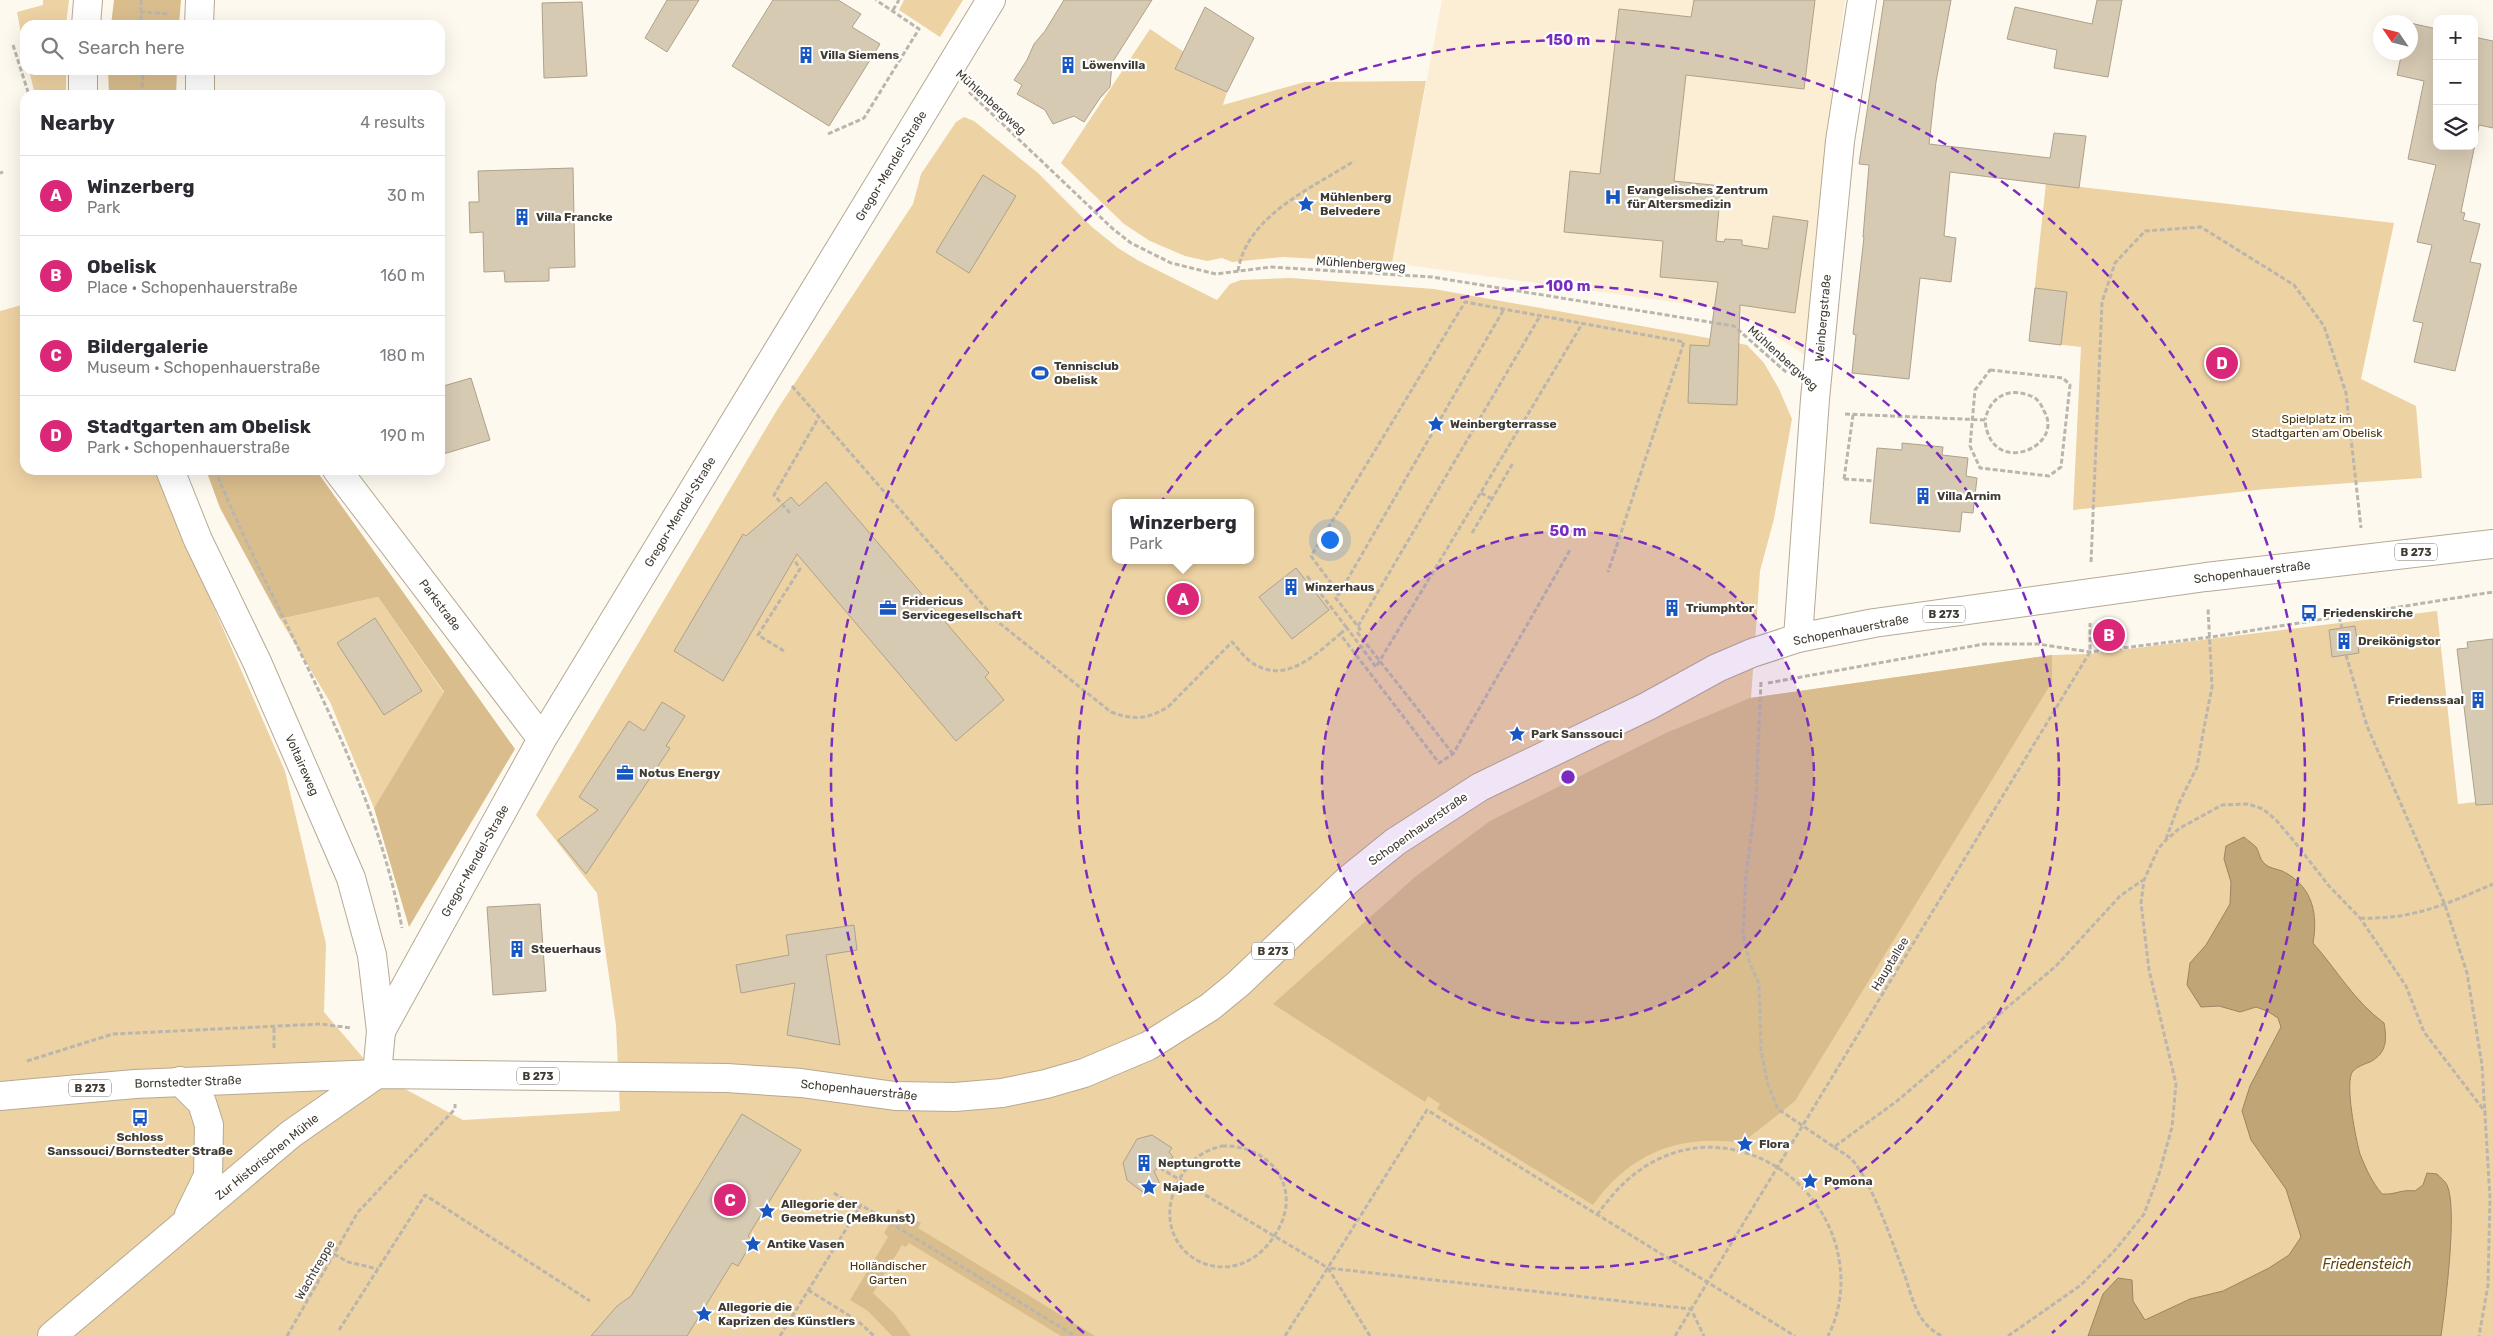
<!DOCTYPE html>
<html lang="en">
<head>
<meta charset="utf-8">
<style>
	body { margin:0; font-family:Rubik,sans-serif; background:#f7f7f7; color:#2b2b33 }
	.controls { position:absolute; right:15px; top:15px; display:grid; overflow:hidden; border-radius:10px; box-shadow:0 5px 20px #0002 }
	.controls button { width:45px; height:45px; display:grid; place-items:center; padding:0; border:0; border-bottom:1px solid #e1e1e2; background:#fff; color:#2b2b33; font:25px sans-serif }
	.compass { position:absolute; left:2373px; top:15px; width:45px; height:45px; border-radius:50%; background:#fff; box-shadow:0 5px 20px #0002; rotate:305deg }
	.you { position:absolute; left:1329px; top:539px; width:18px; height:18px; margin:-12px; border:4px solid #fff; border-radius:50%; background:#1a73e8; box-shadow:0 0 0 8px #1a73e833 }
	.badge { display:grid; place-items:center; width:32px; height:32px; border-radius:50%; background:#db2777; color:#fff; font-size:16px; font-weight:700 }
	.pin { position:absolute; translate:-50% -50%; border:2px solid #fff; box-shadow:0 1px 5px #0006 }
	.popup { position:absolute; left:1112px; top:499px; width:142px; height:65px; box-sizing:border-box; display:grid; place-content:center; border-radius:10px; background:#fff; filter:drop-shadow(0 1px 4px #0005); font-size:16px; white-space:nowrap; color:#7c7c81 }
	.popup b { font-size:19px; color:#2b2b33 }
	.popup::after { content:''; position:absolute; left:50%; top:100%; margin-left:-10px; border:10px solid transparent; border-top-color:#fff }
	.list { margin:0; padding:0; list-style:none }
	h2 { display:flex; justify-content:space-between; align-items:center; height:65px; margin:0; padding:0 20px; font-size:21px }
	h2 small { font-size:16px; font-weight:400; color:#7c7c81 }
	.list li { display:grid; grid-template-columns:32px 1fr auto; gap:15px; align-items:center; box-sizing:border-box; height:80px; padding:0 20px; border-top:1px solid #e1e1e2 }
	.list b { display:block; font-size:19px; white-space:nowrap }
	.list p { margin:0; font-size:16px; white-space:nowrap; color:#7c7c81 }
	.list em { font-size:16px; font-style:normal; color:#7c7c81 }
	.icon { flex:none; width:28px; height:28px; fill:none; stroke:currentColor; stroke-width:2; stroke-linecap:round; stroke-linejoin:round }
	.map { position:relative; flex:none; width:2493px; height:1336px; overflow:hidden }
	.search { position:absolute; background:#fff; box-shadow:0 5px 20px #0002; left:20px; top:20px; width:425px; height:55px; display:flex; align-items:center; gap:12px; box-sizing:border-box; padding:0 18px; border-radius:15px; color:#7c7c81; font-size:19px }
	.panel { position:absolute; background:#fff; box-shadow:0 5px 20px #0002; left:20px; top:90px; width:425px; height:385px; border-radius:15px }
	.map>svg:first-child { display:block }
	.built { fill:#fceed5 }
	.green { fill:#edd2a3; fill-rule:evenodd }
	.forest { fill:#d9bd8d }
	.water { fill:#c0a576; stroke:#9a8562 }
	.building { fill:#d7cab3; stroke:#aea18a }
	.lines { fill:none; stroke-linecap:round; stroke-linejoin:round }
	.minor-casing { stroke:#b6a993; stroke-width:30 }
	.tertiary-casing { stroke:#b6a993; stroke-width:30 }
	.primary-casing { stroke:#b6a993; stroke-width:30 }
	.path { stroke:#bbb6ad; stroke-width:3; stroke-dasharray:5 2.5; stroke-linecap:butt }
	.minor { stroke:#fff; stroke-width:28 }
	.tertiary { stroke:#fff; stroke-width:28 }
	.primary { stroke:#fff; stroke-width:28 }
	.ring { fill:none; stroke:#7b2cbf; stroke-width:2.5; stroke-dasharray:9 6 }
	.labels { text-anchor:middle; stroke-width:4.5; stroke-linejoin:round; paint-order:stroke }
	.shield { fill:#fff; stroke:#797670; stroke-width:1 }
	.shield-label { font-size:11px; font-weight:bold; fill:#403b32 }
	.poi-label { font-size:12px; font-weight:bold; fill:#403b32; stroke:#fff; text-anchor:start }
	.street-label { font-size:12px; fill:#403b32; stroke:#fff }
	.park-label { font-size:12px; fill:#47330c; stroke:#fff }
	.water-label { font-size:14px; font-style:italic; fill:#614508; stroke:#fff }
	.centre { fill:#7b2cbf; stroke:#fff; stroke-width:2.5 }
	.ring-label { font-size:15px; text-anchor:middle; font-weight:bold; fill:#7b2cbf; stroke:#fff; stroke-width:4.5; stroke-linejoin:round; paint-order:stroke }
</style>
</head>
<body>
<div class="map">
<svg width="2493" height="1336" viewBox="0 0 2493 1336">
	<rect width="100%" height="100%" fill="#fef9ef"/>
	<path class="built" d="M1442 0H1845L1827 131 1806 356 1737 311 1392 263Z"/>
	<path class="green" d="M43 0H69L66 25H25V55L17 12 43 5Z
		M904 0H963L940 37 899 10Z
		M1150 29 1184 52 1183 73 1227 92 1223 105 1305 82 1426 81 1392 263 1283 257 1232 262 1222 258 1207 261 1185 256 1150 241 1124 224 1061 163Z
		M29 70H66V95H35Z
		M964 117 974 121 1038 173 1092 227 1118 248 1139 261 1217 300 1230 284 1241 280 1291 278 1434 289 1747 345 1764 363 1779 389 1792 419 1774 519 1760 571 1751 698 2052 655 2088 654 2437 611 2458 804 2493 800V1336H0V311L25 304V470H154L285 771 326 944 324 1012 377 1074 463 1120 620 1111 616 1025 597 893 536 815 777 410 913 204 921 174 956 122ZM1116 503H1250V560H1116Z
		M2046 183 2394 223 2361 379 2416 406 2422 478 2266 489 2073 510 2081 347 2029 341Z
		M378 597 444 693 374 808 330 702 280 619Z"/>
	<path class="forest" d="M114 0H181L179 25H111Z
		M108 70H177L176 95H109Z
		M206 470H316L515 749 409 927 374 808 444 692 378 597 280 619 220 508Z
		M2052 655V682L1795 1101 1742 1143C1679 1134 1630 1153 1593 1205L1437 1109 1440 1104 1428 1096 1425 1102 1273 1004 1415 877 1490 821 1666 733 1750 698Z
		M898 1209 921 1223 918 1228 1095 1336H1061L909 1243 906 1247 902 1245 873 1293 894 1313 911 1336H892L868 1311 850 1300 888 1237 884 1233Z"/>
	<path class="water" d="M2244 837C2247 840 2253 844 2256 847 2260 853 2259 859 2265 864 2270 869 2280 869 2286 873 2313 888 2318 915 2313 943 2337 970 2354 1001 2384 1023 2387 1040 2387 1053 2370 1062 2364 1064 2357 1067 2353 1071 2344 1081 2356 1140 2360 1154 2366 1169 2372 1182 2382 1194 2395 1195 2402 1189 2415 1191L2423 1185 2427 1173 2437 1174C2440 1177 2445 1181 2447 1185 2458 1208 2445 1307 2441 1336H2088L2103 1294 2118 1278 2132 1280 2133 1301 2145 1320 2190 1299 2223 1291 2269 1268 2289 1255 2301 1237 2286 1189 2251 1140 2242 1111 2250 1086 2281 1027 2278 1018 2267 1011 2256 1007 2240 1012 2219 1006 2201 1007 2187 985 2190 963 2206 945 2230 904 2231 882 2224 859 2226 846Z"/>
	<path class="building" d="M667 0H699L667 52 645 38Z
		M773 0H838L861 14 852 27 880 44 829 126 732 66Z
		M1064 0H1152L1112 63 1110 87 1100 98 1084 122 1074 116 1053 124 1045 110 1017 94 1022 85 1014 80 1027 60 1034 44 1045 31Z
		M1694 0H1815L1804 89 1686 75 1674 181 1721 186 1716 241 1724 242 1725 239 1742 240V245L1768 249 1773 216 1808 221 1795 313 1740 305 1737 405 1688 403 1690 345 1709 346 1718 282 1660 277 1663 241 1564 232 1570 171 1600 174 1619 9 1691 17Z
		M1884 0H1951L1936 82 1929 144 2050 158 2054 133 2086 136 2079 188 1950 172 1944 236 1956 238 1951 282 1920 278 1909 379 1852 373 1856 335 1853 334 1864 237H1863L1869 165 1859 164Z
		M2097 0H2122L2108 77 2054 68 2057 50 2007 39 2015 7 2092 24Z
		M582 2 587 76 544 78 542 3Z
		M1205 7 1254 38 1227 92 1175 69Z
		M2410 23 2437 29V146H2474V37L2493 41V128L2479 125 2461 212 2465 213 2463 220 2480 224 2470 262 2481 264 2455 371 2414 362 2423 323 2413 321 2432 245 2417 242 2436 165 2408 159 2424 81 2397 75 2402 52H2410Z
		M573 168 575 267 549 268V281L505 282 504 271 484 272 483 232 470 233 469 202H479L478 171Z
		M983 175 1016 196 969 273 936 252Z
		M2035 288 2067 292 2061 345 2029 341Z
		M471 378 490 440 440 455V387Z
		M1902 443 1943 447 1942 455 1968 458 1966 476 1977 478 1973 513 1962 512 1960 532 1870 523 1877 448 1902 450Z
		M826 482 989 673 985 677 1004 700 956 741 797 554 723 681 674 651 743 534 746 536 791 497 799 506Z
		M1296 568 1329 610 1292 639 1259 597Z
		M375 618 422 691 384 715 337 643Z
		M2355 626 2359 653 2332 657 2329 630Z
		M2493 639V804L2476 805 2457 649 2468 648 2467 642Z
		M662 702 685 716 666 746 670 748 586 874 558 840 598 810 579 797 629 721 644 731Z
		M540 904 546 991 493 995 487 907Z
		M854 925 857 950 826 955 840 1045 787 1035 795 983 741 993 736 965 789 955 786 935Z
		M742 1114 801 1150 748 1236 753 1240 738 1266 732 1263 687 1336H591L617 1306 631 1296Z
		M1152 1135 1172 1148 1169 1152 1173 1157 1154 1171 1160 1184 1149 1185 1145 1194 1127 1180 1123 1163 1137 1139Z"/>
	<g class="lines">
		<g class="minor-casing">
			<path id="minor" d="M199 25 200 0
				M200 70V95
				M337 470 542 739
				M1798 638 1815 399 1840 141 1862 0
				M381 1031 542 739 991 0"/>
		</g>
		<g class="tertiary-casing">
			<path id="tertiary" d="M86 25 88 0
				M83 70V95
				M180 1081 202 1103 209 1125 208 1176 189 1215
				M52 1336 291 1134 377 1074 381 1031 372 955 351 878 257 662 198 540 170 470"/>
		</g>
		<g class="primary-casing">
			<path id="primary" d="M0 1096 135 1084 377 1074 727 1078 801 1083 895 1096 955 1097 1002 1093 1046 1084 1084 1073 1148 1046 1210 1007 1238 984 1348 880 1395 842 1480 787 1648 706 1717 668 1752 653 1798 638 1874 623 2206 577 2493 544"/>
		</g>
		<path class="path" d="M141 0V25
			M893 10 899 0
			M140 12 168 14
			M13 45 29 95
			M969 92 1113 229 1131 243 1171 263 1216 274 1271 267 1432 277 1734 326 1787 373
			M142 95 143 70
			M828 134 864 118 919 29 876 0
			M0 173 3 172
			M1238 271C1247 215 1311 189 1354 161
			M1990 370 2063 378 2070 385 2061 467 2049 476 1980 468 1970 446 1975 390Z
			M792 386 998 622 1111 712C1133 720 1148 720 1169 706L1232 642C1238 648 1244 657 1251 662 1285 686 1315 655 1340 634L1439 763 1453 754 1570 550
			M1845 414 1985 420C1990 479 2066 447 2044 411 2042 406 2039 401 2035 398 2012 386 1991 394 1985 420
			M215 470C278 624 371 762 402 928
			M1844 479 1853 415
			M1844 479 1874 481
			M1481 493 1492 499
			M790 513 774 495 819 417
			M1472 533 1513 463
			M2091 562 2102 302 2115 263 2145 231 2201 227 2294 285 2324 326 2346 393 2361 528
			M1307 576 1347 628
			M1339 594 1504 309
			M2339 617 2342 628
			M1358 626 1540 316
			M1340 634 1347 628 1376 667 1582 324
			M784 651 758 635 800 569 795 561
			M2346 655 2367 726 2445 905 2467 973 2482 1065 2490 1198 2488 1285 2479 1336
			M1761 682 1756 798 1746 876 1743 933 1749 961 1759 984 1761 1051 1768 1085 1778 1109 1834 1147 1897 1101 2056 966 2120 896 2143 880
			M1768 683 1984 644H2038L2090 652 2211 637 2493 592
			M1453 754 1357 632 1360 629 1335 597 1339 594 1311 556 1465 302 1684 342 1608 572
			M2166 839 2180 801 2197 767 2204 728 2212 687 2208 608
			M2360 918C2412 920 2447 904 2493 884
			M274 1048V1026
			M27 1061 113 1034 321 1024 351 1028
			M1222 1146C1266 1144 1301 1183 1280 1226 1240 1307 1139 1255 1179 1180 1189 1162 1201 1151 1222 1146Z
			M1834 1147C1839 1151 1846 1154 1850 1158 1871 1177 1894 1248 1905 1276 1913 1300 1917 1324 1942 1336
			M1160 1168 1328 1268
			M834 1193 859 1209
			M1597 1215C1612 1194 1628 1176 1651 1163 1732 1117 1830 1178 1840 1266 1843 1289 1839 1315 1828 1336
			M334 1254 348 1262 378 1269
			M808 1290 858 1321 874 1336
			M339 1330 425 1195 590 1301
			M287 1336 358 1212 455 1109V1104
			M780 1336 861 1205 1075 1336
			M1285 1336 1427 1110 1795 1336
			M1370 1336 1328 1268 1691 1309 1704 1336
			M1675 1336 2090 652V623
			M2008 1336 2081 1285 2116 1249 2144 1214 2159 1174 2172 1127 2176 1084 2149 970 2141 903 2144 880 2158 849 2166 840 2180 828 2222 805 2248 804 2263 809 2276 820 2293 840 2329 886 2360 918 2406 986 2424 1032 2486 1113"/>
		<use href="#minor" class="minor"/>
		<use href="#tertiary" class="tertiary"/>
		<use href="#primary" class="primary"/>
	</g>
	<circle cx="1568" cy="777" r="246" fill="#7b2cbf" fill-opacity=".12"/>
	<g class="ring">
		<circle cx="1568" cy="777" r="246"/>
		<circle cx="1568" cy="777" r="491"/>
		<path d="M1084 1333A737 737 0 1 1 2052 1333"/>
	</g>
	<defs>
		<g id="building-bare" transform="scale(1.35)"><path d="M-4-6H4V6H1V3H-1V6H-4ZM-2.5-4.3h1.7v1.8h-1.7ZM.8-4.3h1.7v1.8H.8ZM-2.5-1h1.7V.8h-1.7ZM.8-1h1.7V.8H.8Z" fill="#1856c2" stroke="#fff" stroke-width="2.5" paint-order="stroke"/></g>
		<g id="hospital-bare" transform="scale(1.35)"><path d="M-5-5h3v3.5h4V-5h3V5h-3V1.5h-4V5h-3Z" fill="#1856c2" stroke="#fff" stroke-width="2.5" paint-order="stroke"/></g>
		<g id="sight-bare" transform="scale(1.35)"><path d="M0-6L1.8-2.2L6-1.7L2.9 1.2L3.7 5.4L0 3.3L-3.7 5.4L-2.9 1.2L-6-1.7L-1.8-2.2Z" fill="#1856c2" stroke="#fff" stroke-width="2.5" paint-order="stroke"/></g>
		<g id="stadium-bare" transform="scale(1.35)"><path d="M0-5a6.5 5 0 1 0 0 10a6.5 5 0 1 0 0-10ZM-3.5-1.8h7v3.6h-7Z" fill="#1856c2" stroke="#fff" stroke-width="2.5" paint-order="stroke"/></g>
		<g id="office-bare" transform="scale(1.35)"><path d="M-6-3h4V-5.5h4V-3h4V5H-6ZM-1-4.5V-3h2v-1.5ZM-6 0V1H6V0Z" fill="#1856c2" stroke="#fff" stroke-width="2.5" paint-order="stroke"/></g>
		<g id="bus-bare" transform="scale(1.35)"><path d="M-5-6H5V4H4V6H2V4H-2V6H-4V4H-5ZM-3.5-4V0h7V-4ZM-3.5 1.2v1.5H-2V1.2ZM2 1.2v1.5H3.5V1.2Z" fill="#1856c2" stroke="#fff" stroke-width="2.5" paint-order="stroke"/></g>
	</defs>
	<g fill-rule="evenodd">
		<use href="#building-bare" x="806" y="55"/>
		<use href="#building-bare" x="1068" y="65"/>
		<use href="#hospital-bare" x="1613" y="197"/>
		<use href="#sight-bare" x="1306" y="204"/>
		<use href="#building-bare" x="522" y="217"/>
		<use href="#stadium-bare" x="1040" y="373"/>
		<use href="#sight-bare" x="1436" y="424"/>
		<use href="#building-bare" x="1923" y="496"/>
		<use href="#building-bare" x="1291" y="587"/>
		<use href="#office-bare" x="888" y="608"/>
		<use href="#building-bare" x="1672" y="608"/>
		<use href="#bus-bare" x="2309" y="613"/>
		<use href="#building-bare" x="2344" y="641"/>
		<use href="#building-bare" x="2478" y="700"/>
		<use href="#sight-bare" x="1517" y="734"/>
		<use href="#office-bare" x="625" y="773"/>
		<use href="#building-bare" x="517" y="949"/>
		<use href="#bus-bare" x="140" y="1118"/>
		<use href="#sight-bare" x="1745" y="1144"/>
		<use href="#building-bare" x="1144" y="1163"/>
		<use href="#sight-bare" x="1810" y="1181"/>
		<use href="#sight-bare" x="1149" y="1187"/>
		<use href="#sight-bare" x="767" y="1211"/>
		<use href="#sight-bare" x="753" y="1244"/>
		<use href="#sight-bare" x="704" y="1314"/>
	</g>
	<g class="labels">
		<g class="shield">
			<rect x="2395" y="543.5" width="42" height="17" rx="4"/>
			<rect x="1923" y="605.5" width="42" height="17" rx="4"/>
			<rect x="1252" y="942.5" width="42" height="17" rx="4"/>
			<rect x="517" y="1067.5" width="42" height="17" rx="4"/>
			<rect x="69" y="1079.5" width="42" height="17" rx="4"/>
		</g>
		<g class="shield-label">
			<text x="2416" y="556">B 273</text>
			<text x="1944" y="618">B 273</text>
			<text x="1273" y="955">B 273</text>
			<text x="538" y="1080">B 273</text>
			<text x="90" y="1092">B 273</text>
		</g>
		<g class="poi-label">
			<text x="820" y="59">Villa Siemens</text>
			<text x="1082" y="69">Löwenvilla</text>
			<text x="1627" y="194">Evangelisches Zentrum<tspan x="1627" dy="14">für Altersmedizin</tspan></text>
			<text x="1320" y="201">Mühlenberg<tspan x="1320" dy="14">Belvedere</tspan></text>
			<text x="536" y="221">Villa Francke</text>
			<text x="1054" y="370">Tennisclub<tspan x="1054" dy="14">Obelisk</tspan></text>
			<text x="1450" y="428">Weinbergterrasse</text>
			<text x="1937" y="500">Villa Arnim</text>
			<text x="1305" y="591">Winzerhaus</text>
			<text x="902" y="605">Fridericus<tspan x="902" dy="14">Servicegesellschaft</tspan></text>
			<text x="1686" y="612">Triumphtor</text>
			<text x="2323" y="617">Friedenskirche</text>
			<text x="2358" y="645">Dreikönigstor</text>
			<text x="2464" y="704" text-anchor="end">Friedenssaal</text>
			<text x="1531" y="738">Park Sanssouci</text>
			<text x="639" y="777">Notus Energy</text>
			<text x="531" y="953">Steuerhaus</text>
			<text x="140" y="1141" text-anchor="middle">Schloss<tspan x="140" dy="14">Sanssouci/Bornstedter Straße</tspan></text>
			<text x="1759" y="1148">Flora</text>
			<text x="1158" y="1167">Neptungrotte</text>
			<text x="1824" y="1185">Pomona</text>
			<text x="1163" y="1191">Najade</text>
			<text x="781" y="1208">Allegorie der<tspan x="781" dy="14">Geometrie (Meßkunst)</tspan></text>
			<text x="767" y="1248">Antike Vasen</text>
			<text x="718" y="1311">Allegorie die<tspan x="718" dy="14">Kaprizen des Künstlers</tspan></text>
		</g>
		<g class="street-label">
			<text transform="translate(991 102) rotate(42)" y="4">Mühlenbergweg</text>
			<text transform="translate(891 166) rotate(-59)" y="4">Gregor-Mendel-Straße</text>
			<text transform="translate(1361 264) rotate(4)" y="4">Mühlenbergweg</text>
			<text transform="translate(1823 318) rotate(-85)" y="4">Weinbergstraße</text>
			<text transform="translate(1783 358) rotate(42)" y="4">Mühlenbergweg</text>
			<text transform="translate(680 512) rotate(-59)" y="4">Gregor-Mendel-Straße</text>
			<text transform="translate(2252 572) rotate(-7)" y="4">Schopenhauerstraße</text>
			<text transform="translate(440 605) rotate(53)" y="4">Parkstraße</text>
			<text transform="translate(1851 630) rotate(-11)" y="4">Schopenhauerstraße</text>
			<text transform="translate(302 765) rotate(66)" y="4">Voltaireweg</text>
			<text transform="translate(1418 829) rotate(-35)" y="4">Schopenhauerstraße</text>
			<text transform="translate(475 861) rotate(-61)" y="4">Gregor-Mendel-Straße</text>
			<text transform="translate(1890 964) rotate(-59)" y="4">Hauptallee</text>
			<text transform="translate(188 1082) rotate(-2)" y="4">Bornstedter Straße</text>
			<text transform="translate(859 1090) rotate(6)" y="4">Schopenhauerstraße</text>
			<text transform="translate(267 1157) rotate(-39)" y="4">Zur Historischen Mühle</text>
			<text transform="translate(315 1270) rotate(-60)" y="4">Wachtreppe</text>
		</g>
		<g class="park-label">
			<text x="2317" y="423">Spielplatz im<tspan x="2317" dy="14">Stadtgarten am Obelisk</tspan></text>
			<text x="888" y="1270">Holländischer<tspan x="888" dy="14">Garten</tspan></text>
		</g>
		<g class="water-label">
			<text x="2367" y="1269">Friedensteich</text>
		</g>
	</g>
	<circle cx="1568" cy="777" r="8" class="centre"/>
	<g class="ring-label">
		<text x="1568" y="45">150 m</text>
		<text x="1568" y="291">100 m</text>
		<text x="1568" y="536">50 m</text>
	</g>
</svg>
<div class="controls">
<button>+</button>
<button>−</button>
<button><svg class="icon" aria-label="layers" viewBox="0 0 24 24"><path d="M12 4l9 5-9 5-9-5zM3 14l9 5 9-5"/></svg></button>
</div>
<svg class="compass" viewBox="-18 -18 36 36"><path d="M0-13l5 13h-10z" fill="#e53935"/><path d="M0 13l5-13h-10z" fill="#7c7c81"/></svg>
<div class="you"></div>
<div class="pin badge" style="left:1183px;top:599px">A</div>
<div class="popup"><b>Winzerberg</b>Park</div>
<div class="pin badge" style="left:2109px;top:635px">B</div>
<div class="pin badge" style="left:730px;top:1200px">C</div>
<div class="pin badge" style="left:2222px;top:363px">D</div>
<div class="search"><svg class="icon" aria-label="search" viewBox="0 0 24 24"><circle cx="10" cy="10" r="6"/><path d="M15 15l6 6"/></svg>Search here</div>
<section class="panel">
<h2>Nearby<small>4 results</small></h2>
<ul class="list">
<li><span class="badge">A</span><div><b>Winzerberg</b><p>Park</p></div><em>30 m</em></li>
<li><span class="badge">B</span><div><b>Obelisk</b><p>Place · Schopenhauerstraße</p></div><em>160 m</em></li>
<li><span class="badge">C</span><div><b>Bildergalerie</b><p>Museum · Schopenhauerstraße</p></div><em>180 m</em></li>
<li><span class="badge">D</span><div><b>Stadtgarten am Obelisk</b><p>Park · Schopenhauerstraße</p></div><em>190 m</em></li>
</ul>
</section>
</div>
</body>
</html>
